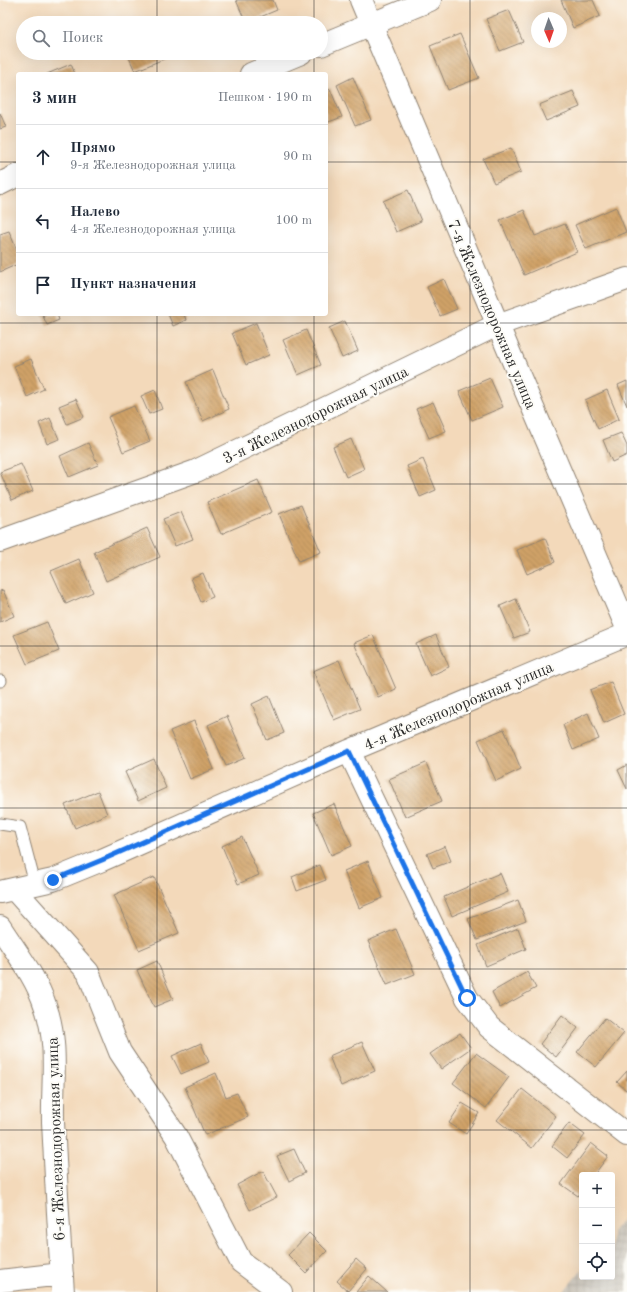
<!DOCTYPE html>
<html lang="ru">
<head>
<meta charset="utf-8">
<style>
	body { margin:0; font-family:"Old Standard TT",serif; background:#f6f6f7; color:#1f2937 }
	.controls { position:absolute; right:12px; bottom:12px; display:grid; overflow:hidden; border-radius:4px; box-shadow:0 4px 16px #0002 }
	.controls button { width:36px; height:36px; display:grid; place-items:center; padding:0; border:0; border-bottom:1px solid #e0e1e3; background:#fff; color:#1f2937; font:20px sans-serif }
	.compass { position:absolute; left:531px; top:12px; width:36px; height:36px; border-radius:50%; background:#fff; box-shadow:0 4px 16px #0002; rotate:178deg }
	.stop { position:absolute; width:12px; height:12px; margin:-9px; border:3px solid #1a73e8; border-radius:50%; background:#fff }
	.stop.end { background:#1a73e8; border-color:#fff; box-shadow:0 1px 4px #0008 }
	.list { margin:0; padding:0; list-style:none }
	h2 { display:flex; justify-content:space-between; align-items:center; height:52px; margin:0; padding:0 16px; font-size:17px }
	h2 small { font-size:13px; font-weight:400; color:#747a83 }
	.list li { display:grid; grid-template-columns:26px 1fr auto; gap:12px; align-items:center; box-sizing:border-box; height:64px; padding:0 16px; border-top:1px solid #e0e1e3 }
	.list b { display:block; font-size:15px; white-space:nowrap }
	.list p { margin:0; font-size:13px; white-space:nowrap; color:#747a83 }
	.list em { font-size:13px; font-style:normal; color:#747a83 }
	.icon { flex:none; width:22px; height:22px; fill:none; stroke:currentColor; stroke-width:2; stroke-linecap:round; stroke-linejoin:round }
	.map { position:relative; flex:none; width:627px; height:1292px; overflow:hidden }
	.search { position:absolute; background:#fff; box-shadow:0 4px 16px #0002; left:16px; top:16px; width:312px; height:44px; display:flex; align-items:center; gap:10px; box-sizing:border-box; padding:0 14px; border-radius:22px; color:#747a83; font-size:15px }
	.panel { position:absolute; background:#fff; box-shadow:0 4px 16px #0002; left:16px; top:72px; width:312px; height:244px; border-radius:4px }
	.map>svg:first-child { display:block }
	.industrial { fill:url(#industrial-grid) }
	.building { fill:url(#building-back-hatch) }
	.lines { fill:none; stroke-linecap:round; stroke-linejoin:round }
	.service-casing { stroke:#8f8272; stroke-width:13 }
	.minor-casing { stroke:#8f8272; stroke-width:24 }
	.service { stroke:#fff; stroke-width:11 }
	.minor { stroke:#fff; stroke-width:22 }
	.route { stroke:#1a73e8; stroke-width:5 }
	.grid { fill:none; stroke:#2b2b2b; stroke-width:1; stroke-opacity:0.55 }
	.labels { text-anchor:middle; stroke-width:4; stroke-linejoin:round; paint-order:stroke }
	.street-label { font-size:16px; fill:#2b2b2b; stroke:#fdfcf7 }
</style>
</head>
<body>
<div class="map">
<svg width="627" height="1292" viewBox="0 0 627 1292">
	<defs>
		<pattern id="industrial-grid" width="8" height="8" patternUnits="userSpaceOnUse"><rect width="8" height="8" fill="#c9c3b8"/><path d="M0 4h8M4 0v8" fill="none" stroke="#ada89e"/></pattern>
		<pattern id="building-back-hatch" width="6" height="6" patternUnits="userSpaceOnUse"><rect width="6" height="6" fill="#d0a268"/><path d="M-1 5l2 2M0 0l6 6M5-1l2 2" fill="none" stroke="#a98456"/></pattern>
	</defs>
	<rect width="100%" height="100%" fill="#fdfcf7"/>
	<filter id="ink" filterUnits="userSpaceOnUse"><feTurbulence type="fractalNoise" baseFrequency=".025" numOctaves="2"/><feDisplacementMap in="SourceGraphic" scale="8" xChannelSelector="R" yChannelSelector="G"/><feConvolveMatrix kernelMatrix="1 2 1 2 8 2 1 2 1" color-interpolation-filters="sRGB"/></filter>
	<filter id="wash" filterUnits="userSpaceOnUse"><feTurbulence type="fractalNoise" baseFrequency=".012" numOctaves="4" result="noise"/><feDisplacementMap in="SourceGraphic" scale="16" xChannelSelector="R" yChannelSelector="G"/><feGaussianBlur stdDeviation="0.9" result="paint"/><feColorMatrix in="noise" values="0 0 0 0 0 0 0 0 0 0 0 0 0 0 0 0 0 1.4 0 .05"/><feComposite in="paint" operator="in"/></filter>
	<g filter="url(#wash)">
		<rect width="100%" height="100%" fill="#f3d9ba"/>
		<path class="industrial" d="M627 1214V1292H563L582 1269V1277H612V1232Z"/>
		<g id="blocks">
			<path class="building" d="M236 0H273L277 10 246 23Z
				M561 0H593L600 16 573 28Z
				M509 10 523 42 500 51 486 19Z
				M460 34 479 78 448 90 430 46Z
				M127 53H169L171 56 135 71Z
				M71 64 75 74H47Z
				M353 77 371 120 355 126 337 85Z
				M330 89 342 117 326 123V91Z
				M573 91 580 107 546 121 539 105Z
				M0 113 6 127 0 129Z
				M511 148 521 172 494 183 483 159Z
				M408 190 421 221 396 232 383 201Z
				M616 207 626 232 586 249 575 225Z
				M524 210 535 236 565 224 577 252 524 275 500 220Z
				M9 231 18 253V264L0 272V234Z
				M444 279 457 309 440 316 427 287Z
				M42 314H57L59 320 47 325Z
				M168 314H184L186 320 173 326Z
				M345 321 358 351 342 358 329 328Z
				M256 323 269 355 246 365 232 333Z
				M306 330 321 365 298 375 283 340Z
				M31 359 44 389 27 397 14 366Z
				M213 370 229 409 203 421 186 382Z
				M490 378 503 407 472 420 459 391Z
				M627 381V406L618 385Z
				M155 390 162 409 149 414 141 396Z
				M607 390 619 419 598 429 585 400Z
				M76 399 84 417 67 424 59 406Z
				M433 402 446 431 429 438 416 409Z
				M134 406 150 441 123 452 108 417Z
				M50 418 59 439 47 444 39 423Z
				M621 433 627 446V455L612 462 603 440Z
				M351 439 364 469 346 477 333 447Z
				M88 443 98 465 69 477 60 456Z
				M423 459 436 490 420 497 407 466Z
				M21 464 33 491 12 500 0 472Z
				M258 480 272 512 221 534 207 502Z
				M301 505 321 552 299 561 279 514Z
				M181 512 193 539 175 546 163 519Z
				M147 528 160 557 106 581 94 552Z
				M545 538 555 562 527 574 517 550Z
				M79 559 93 592 66 604 51 571Z
				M203 573 213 597 201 602 191 578Z
				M3 590 14 616 0 622V591Z
				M516 599 530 632 514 638 500 606Z
				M47 622 59 651 27 664 14 635Z
				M373 635 396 689 378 697 354 643Z
				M436 635 449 667 430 676 416 644Z
				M339 660 360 709 334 720 313 671Z
				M611 682 624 714 604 723 590 690Z
				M269 696 284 733 267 740 252 704Z
				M588 713 599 739 573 750 563 725Z
				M227 716 245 758 226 766 208 725Z
				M194 721 214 769 190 779 170 731Z
				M504 729 521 769 496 781 478 740Z
				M154 759 166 788 138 801 125 772Z
				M426 763 442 801 405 817 389 779Z
				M627 765V789L618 770Z
				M98 791 107 814 75 828 65 805Z
				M334 804 352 846 331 855 313 813Z
				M242 837 259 875 238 884 222 846Z
				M445 846 451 861 433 868 427 854Z
				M368 861 383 898 359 908 344 871Z
				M320 865 326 880 297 891 292 877Z
				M500 873 508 892 452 916 444 897Z
				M154 877 179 933 139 950 114 895Z
				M518 900 526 921 477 940 468 919Z
				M518 928 526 949 486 966 478 945Z
				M396 929 415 974 387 985 368 941Z
				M157 961 173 999 154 1007 137 970Z
				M527 972 536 988 500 1008 492 992Z
				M562 1015 578 1028 556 1057 540 1044Z
				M605 1018 624 1033 596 1067 577 1052Z
				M460 1033 471 1048 441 1069 430 1054Z
				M362 1042 375 1071 341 1086 329 1056Z
				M201 1043 209 1062 181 1074 172 1056Z
				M476 1053 509 1077 486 1108 453 1083Z
				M627 1071V1091L617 1082Z
				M216 1073 226 1097 237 1093 248 1117 205 1135 185 1087Z
				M522 1089 556 1116 532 1148 497 1120Z
				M462 1103 479 1113 466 1134 449 1123Z
				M569 1123 585 1135 567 1158 552 1146Z
				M591 1143 608 1156 594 1175H582V1191L578 1196 561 1184Z
				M294 1149 305 1173 289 1181 277 1156Z
				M263 1171 277 1197 250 1210 237 1185Z
				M309 1233 327 1251 306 1273 288 1255Z
				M356 1259 367 1269 348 1291 337 1281Z
				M369 1276 387 1292H356Z"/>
		</g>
	</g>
	<g filter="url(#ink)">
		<use href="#blocks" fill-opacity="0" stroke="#8f8272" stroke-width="1"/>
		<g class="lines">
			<g class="service-casing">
				<path id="service" d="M0 681H1
					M0 824 20 827 35 884"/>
			</g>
			<g class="minor-casing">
				<path id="minor" d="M361 0 521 380 627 628
					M321 45 430 0
					M251 74 301 53
					M0 184 18 175
					M0 541 196 471 497 325 627 279
					M349 751 467 998 489 1027 627 1135
					M14 889 88 972 120 1052 176 1136 241 1262 281 1292
					M0 892 53 880 102 860 349 751 627 634
					M0 927C16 952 36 977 45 1005 59 1043 52 1083 53 1122 56 1179 59 1236 63 1292
					M0 1281 62 1274"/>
			</g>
			<use href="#service" class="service"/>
			<use href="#minor" class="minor"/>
		</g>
	</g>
	<g class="lines" filter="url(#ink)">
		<path class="route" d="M53 880 102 860 349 751 467 998"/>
	</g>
	<path class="grid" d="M157 0V23M314 0V23M470 0V1292M157 53V74M314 53V74M0 162H18M326 162H627M157 314V1292M314 314V1292M0 323H627M0 484H627M0 646H627M0 808H627M0 969H627M0 1130H627"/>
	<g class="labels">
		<g class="street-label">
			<text transform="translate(493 314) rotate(67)" y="6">7-я Железнодорожная улица</text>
			<text transform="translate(315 414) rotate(-26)" y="6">3-я Железнодорожная улица</text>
			<text transform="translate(458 705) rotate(-23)" y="6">4-я Железнодорожная улица</text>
			<text transform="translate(55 1139) rotate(-92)" y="6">6-я Железнодорожная улица</text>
		</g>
	</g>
</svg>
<div class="controls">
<button>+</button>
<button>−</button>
<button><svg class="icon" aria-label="locate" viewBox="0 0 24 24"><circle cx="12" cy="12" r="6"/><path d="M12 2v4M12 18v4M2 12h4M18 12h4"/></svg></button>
</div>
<svg class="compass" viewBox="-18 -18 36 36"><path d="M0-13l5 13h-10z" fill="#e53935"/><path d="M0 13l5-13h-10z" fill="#747a83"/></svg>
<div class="stop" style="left:467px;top:998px"></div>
<div class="stop end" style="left:53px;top:880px"></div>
<div class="search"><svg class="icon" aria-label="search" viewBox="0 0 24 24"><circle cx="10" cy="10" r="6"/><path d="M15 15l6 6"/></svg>Поиск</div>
<section class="panel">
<h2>3 мин<small>Пешком · 190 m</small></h2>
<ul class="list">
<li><svg class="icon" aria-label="ahead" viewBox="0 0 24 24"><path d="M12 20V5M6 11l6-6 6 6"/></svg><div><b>Прямо</b><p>9-я Железнодорожная улица</p></div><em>90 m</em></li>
<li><svg class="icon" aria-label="left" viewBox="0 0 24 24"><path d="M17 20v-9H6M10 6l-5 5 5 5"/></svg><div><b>Налево</b><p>4-я Железнодорожная улица</p></div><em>100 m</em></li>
<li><svg class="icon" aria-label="arrive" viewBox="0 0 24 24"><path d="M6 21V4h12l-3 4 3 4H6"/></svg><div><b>Пункт назначения</b></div></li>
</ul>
</section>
</div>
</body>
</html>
